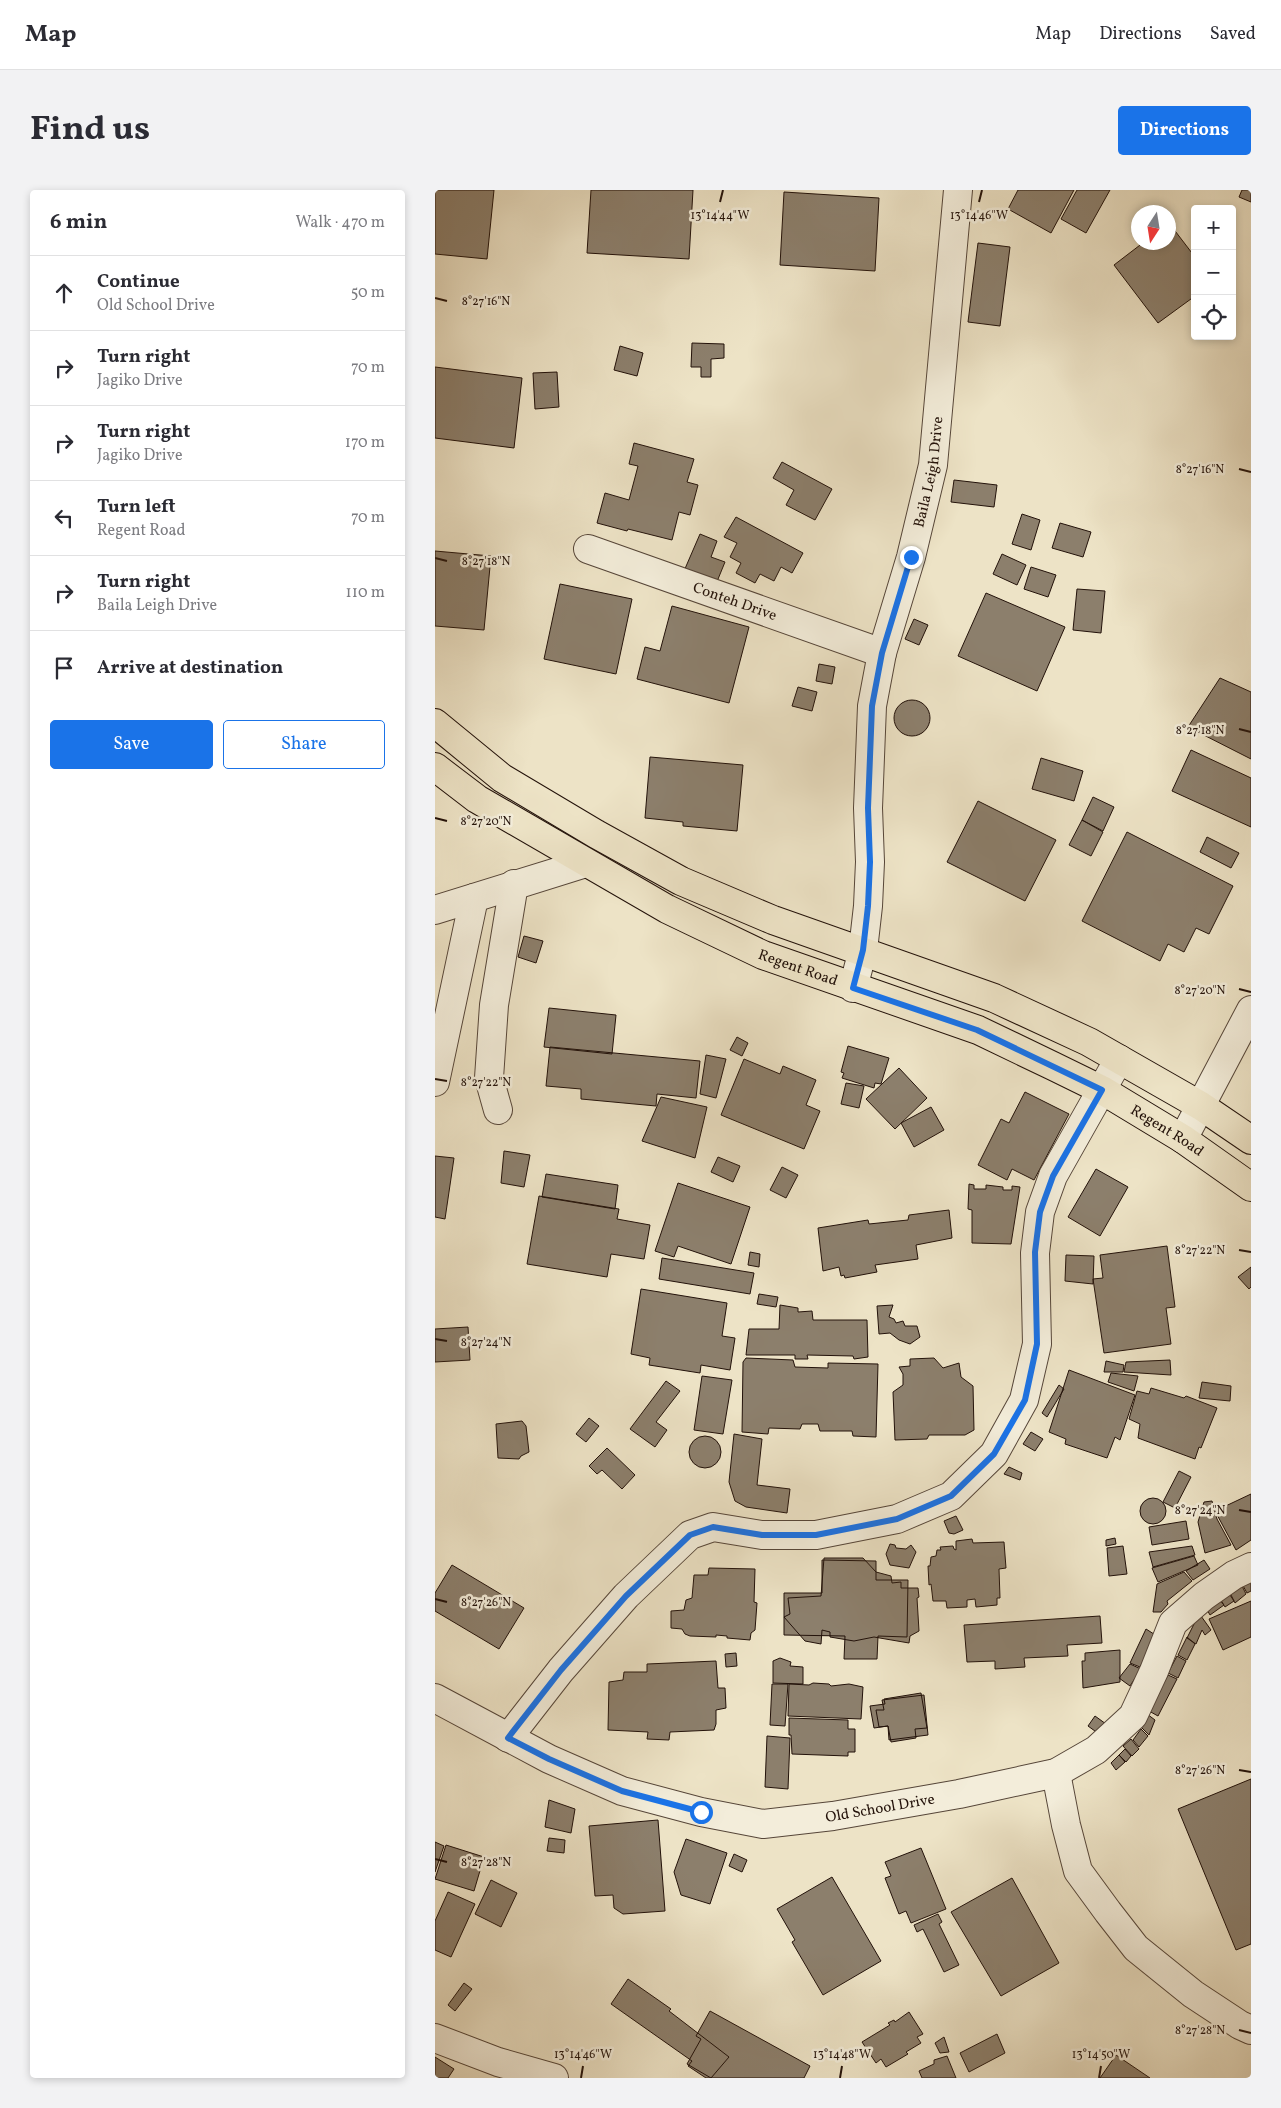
<!DOCTYPE html>
<html lang="en">
<head>
<meta charset="utf-8">
<style>
	body { margin:0; font-family:Vollkorn,serif; background:#f2f2f3; color:#2b2b33 }
	.controls { position:absolute; right:15px; top:15px; display:grid; overflow:hidden; border-radius:5px; box-shadow:0 2px 8px #0003 }
	.controls button { width:45px; height:45px; display:grid; place-items:center; padding:0; border:0; border-bottom:1px solid #e1e1e2; background:#fff; color:#2b2b33; font:25px sans-serif }
	.compass { position:absolute; left:696px; top:15px; width:45px; height:45px; border-radius:50%; background:#fff; box-shadow:0 2px 8px #0003; rotate:192deg }
	.stop { position:absolute; width:15px; height:15px; margin:-11px; border:4px solid #1a73e8; border-radius:50%; background:#fff }
	.stop.end { background:#1a73e8; border-color:#fff; box-shadow:0 1px 5px #0008 }
	.list { margin:0; padding:0; list-style:none }
	h2 { display:flex; justify-content:space-between; align-items:center; height:65px; margin:0; padding:0 20px; font-size:21px }
	h2 small { font-size:16px; font-weight:400; color:#7c7c81 }
	.list li { display:grid; grid-template-columns:32px 1fr auto; gap:15px; align-items:center; box-sizing:border-box; height:75px; padding:0 20px; border-top:1px solid #e1e1e2 }
	.list b { display:block; font-size:19px; white-space:nowrap }
	.list p { margin:0; font-size:16px; white-space:nowrap; color:#7c7c81 }
	.list em { font-size:16px; font-style:normal; color:#7c7c81 }
	.actions { display:flex; gap:10px; padding:15px 20px }
	.actions a { flex:1; padding:11px 0; border:1px solid #1a73e8; border-radius:5px; text-align:center; font-size:18px; color:#1a73e8 }
	.actions .main { background:#1a73e8; color:#fff }
	.icon { flex:none; width:28px; height:28px; fill:none; stroke:currentColor; stroke-width:2; stroke-linecap:round; stroke-linejoin:round }
	.map { position:relative; flex:none; width:816px; height:1888px; overflow:hidden; border-radius:5px }
	header { display:flex; align-items:center; gap:30px; box-sizing:border-box; height:70px; padding:0 25px; background:#fff; border-bottom:1px solid #e1e1e2 }
	header strong { font-size:24px }
	nav { display:flex; gap:28px; margin-inline-start:auto; font-size:18px }
	.intro { display:flex; align-items:center; justify-content:space-between; box-sizing:border-box; height:120px; padding:0 30px }
	h1 { margin:0; font-size:35px }
	.button { padding:12px 22px; border-radius:5px; background:#1a73e8; color:#fff; font-size:18px; font-weight:700 }
	main { display:flex; gap:30px; padding:0 30px }
	aside { flex:1; background:#fff; border-radius:5px; box-shadow:0 2px 8px #0003 }
	.map>svg:first-child { display:block }
	.building { fill:#8c7f6c; stroke:#23120a }
	.lines { fill:none; stroke-linecap:round; stroke-linejoin:round }
	.minor-casing { stroke:#564639; stroke-width:30 }
	.major-casing { stroke:#23120a; stroke-width:30 }
	.minor { stroke:#f3edda; stroke-width:28 }
	.major { stroke:#ede3c6; stroke-width:28 }
	.route { stroke:#1a73e8; stroke-width:6 }
	.ticks { fill:none; stroke:#23120a; stroke-width:2 }
	.labels { text-anchor:middle; stroke-width:5; stroke-linejoin:round; paint-order:stroke }
	.street-label { font-size:15px; fill:#23120a; stroke:#f3edda }
	.ticks-label { font-size:12px; text-anchor:middle; fill:#23120a; stroke:#f3edda; stroke-width:5; stroke-linejoin:round; paint-order:stroke }
</style>
</head>
<body>
<header>
<strong>Map</strong>
<nav><a>Map</a><a>Directions</a><a>Saved</a></nav>
</header>
<div class="intro"><h1>Find us</h1><a class="button">Directions</a></div>
<main>
<aside>
<h2>6 min<small>Walk · 470 m</small></h2>
<ul class="list">
<li><svg class="icon" aria-label="ahead" viewBox="0 0 24 24"><path d="M12 20V5M6 11l6-6 6 6"/></svg><div><b>Continue</b><p>Old School Drive</p></div><em>50 m</em></li>
<li><svg class="icon" aria-label="right" viewBox="0 0 24 24"><path d="M7 20v-9h11M14 6l5 5-5 5"/></svg><div><b>Turn right</b><p>Jagiko Drive</p></div><em>70 m</em></li>
<li><svg class="icon" aria-label="right" viewBox="0 0 24 24"><path d="M7 20v-9h11M14 6l5 5-5 5"/></svg><div><b>Turn right</b><p>Jagiko Drive</p></div><em>170 m</em></li>
<li><svg class="icon" aria-label="left" viewBox="0 0 24 24"><path d="M17 20v-9H6M10 6l-5 5 5 5"/></svg><div><b>Turn left</b><p>Regent Road</p></div><em>70 m</em></li>
<li><svg class="icon" aria-label="right" viewBox="0 0 24 24"><path d="M7 20v-9h11M14 6l5 5-5 5"/></svg><div><b>Turn right</b><p>Baila Leigh Drive</p></div><em>110 m</em></li>
<li><svg class="icon" aria-label="arrive" viewBox="0 0 24 24"><path d="M6 21V4h12l-3 4 3 4H6"/></svg><div><b>Arrive at destination</b></div></li>
</ul>
<div class="actions"><a class="main">Save</a><a>Share</a></div>
</aside>
<div class="map">
<svg width="816" height="1888" viewBox="0 0 816 1888">
	<rect width="100%" height="100%" fill="#ede3c6"/>
	<filter id="stains"><feTurbulence type="fractalNoise" baseFrequency=".004" numOctaves="4"/><feColorMatrix values="0 0 0 0 .2 0 0 0 0 .09 0 0 0 0 .02 0 0 0 .5 -.17"/></filter>
	<radialGradient id="worn" r=".72"><stop offset=".6" stop-color="#630" stop-opacity="0"/><stop offset="1" stop-color="#630" stop-opacity=".3"/></radialGradient>
	<path class="building" d="M0 0H59L52 69 0 64Z
		M156 0H258L254 69 152 63Z
		M583 0H639L616 43 573 19Z
		M642 0H675L651 43 626 29Z
		M807 0H816V12L804 7Z
		M349 2 444 8 440 81 345 75Z
		M734 33 760 67V106L723 133 679 75 709 52H734Z
		M543 53 575 57 565 136 533 132Z
		M257 153 289 154V168L276 169V187H266V177H256Z
		M185 156 208 163 202 186 179 180Z
		M0 177 87 188 79 258 0 248Z
		M122 182 124 217 100 219 98 183Z
		M199 253 259 269 252 292 263 295 255 325 244 322 237 350 193 339 192 341 162 333 170 303 194 310 203 276 194 274Z
		M347 272 397 299 380 330 351 315 359 300 338 288Z
		M519 290 562 295 559 317 516 312Z
		M587 324 605 330 596 360 577 354Z
		M301 327 368 363 357 383 346 377 339 391 325 384 320 393 301 383 306 373 295 367 302 353 289 347Z
		M625 333 656 342 648 367 617 358Z
		M265 344 282 351 276 367 290 372 281 394 249 381Z
		M0 361 56 366 49 440 0 436Z
		M567 364 591 375 582 395 558 384Z
		M596 377 621 385 613 407 589 399Z
		M125 394 197 409 181 484 109 469Z
		M642 399 670 401 666 443 638 440Z
		M551 403 630 437 602 501 523 466Z
		M237 416 314 437 294 513 202 489 210 457 225 461Z
		M479 429 493 435 484 455 470 449Z
		M384 474 400 477 397 494 381 491Z
		M785 488 816 502V569L753 537Z
		M363 497 382 502 377 521 357 516Z
		M459 528a18 18 0 1 1 36 0a18 18 0 1 1-36 0Z
		M756 560 816 588V637L737 601Z
		M215 567 308 575 302 641 248 636V632L210 628Z
		M606 568 648 581 639 611 597 599Z
		M658 607 679 617 668 641 647 630Z
		M543 611 621 650 590 711 512 672Z
		M647 630 668 642 656 666 634 655Z
		M692 642 798 696 774 744 761 738 749 762 733 754 725 771 647 731Z
		M772 647 804 663 796 678 765 662Z
		M89 746 108 751 101 773 83 767Z
		M114 818 181 825 177 864 109 857Z
		M302 847 313 853 307 866 295 860Z
		M413 856 454 868 446 894 440 893 439 898 407 888 409 883 406 882Z
		M115 857 265 871 261 908 222 904 221 916 146 909V899L111 896Z
		M271 865 291 869 281 908 265 904Z
		M309 869 345 884 348 876 381 890 371 915 385 921 369 959 286 925Z
		M464 878 492 908 460 939 431 909Z
		M411 893 429 896 424 918 406 914Z
		M590 902 634 924 599 990 577 979 572 990 543 975 566 929 574 933Z
		M226 907 272 917 260 968 207 951Z
		M496 917 509 940 479 957 466 933Z
		M69 961 95 965 89 997 66 993Z
		M0 966 19 968 10 1029 0 1027Z
		M283 967 305 976 298 992 276 982Z
		M347 977 363 985 351 1008 335 1000Z
		M661 979 693 997 665 1046 633 1027Z
		M111 984 183 995 180 1019 107 1007Z
		M243 993 315 1017 296 1074 243 1056 239 1067 220 1061Z
		M534 994 539 995V999H551V995L568 997V1000H577V996L585 997 576 1054 537 1053V1020L533 1019Z
		M104 1006 184 1019 182 1029 215 1035 209 1069 176 1064 172 1087 92 1074Z
		M514 1020 517 1048 481 1055 483 1069 440 1075 442 1082 410 1088 409 1085 406 1086 404 1077 388 1081 383 1038 433 1030 434 1034 473 1030 474 1025Z
		M732 1056 740 1117 731 1118 736 1154 669 1163 658 1089 668 1088 665 1065Z
		M315 1062 325 1064 324 1077 313 1075Z
		M631 1065 659 1066 658 1094 630 1091Z
		M227 1068 319 1083 315 1104 224 1089Z
		M816 1077V1097L814 1099 803 1087Z
		M206 1099 292 1113 287 1146 300 1148 295 1180 266 1175 265 1183 214 1175 215 1168 196 1164Z
		M324 1104 343 1107 341 1117 322 1114Z
		M345 1115 363 1118V1122L377 1121 378 1130H432L433 1167 419 1169 418 1166 372 1165 373 1169H360V1165H311L314 1139H344Z
		M458 1115 454 1127 459 1129 461 1133 468 1131 470 1136H482L485 1147 475 1154 464 1150 455 1143 444 1144 442 1116Z
		M33 1137 35 1170 0 1172V1139Z
		M311 1168 358 1170 360 1177 393 1178V1173L443 1174 441 1247 418 1246 417 1241H385L383 1234H367L365 1239 334 1238 333 1244 307 1242 308 1172Z
		M499 1168 508 1178 524 1173 526 1187 538 1196 539 1240 530 1245H494L492 1249 460 1250 458 1202 468 1195V1184L464 1177 475 1176V1169Z
		M735 1170 736 1185 689 1182 691 1172Z
		M671 1171 689 1175 688 1182H669Z
		M634 1180 700 1205 685 1250 680 1247 672 1268 630 1254 631 1249 614 1242Z
		M676 1183 703 1186 699 1201 673 1192Z
		M267 1186 297 1190 288 1244 259 1240Z
		M231 1191 245 1201 221 1232 232 1240 220 1257 195 1239Z
		M767 1192 796 1196 795 1211 764 1208Z
		M624 1195 629 1199 612 1227 607 1223Z
		M716 1198 749 1208 751 1206 782 1218 766 1258 764 1257 760 1269 703 1248 705 1234 694 1229 702 1201 714 1204Z
		M154 1228 164 1236 151 1252 141 1244Z
		M87 1231 91 1236 94 1262 86 1266 84 1269 63 1268 61 1234Z
		M596 1242 608 1249 600 1261 588 1254Z
		M299 1244 327 1249 322 1295 355 1299 352 1323 311 1317 300 1311 294 1292Z
		M254 1262a16 16 0 1 1 32 0a16 16 0 1 1-32 0Z
		M172 1258 200 1285 187 1299 167 1280 162 1284 154 1276Z
		M574 1277 587 1283 585 1290 569 1284Z
		M744 1281 756 1287 740 1318 728 1312Z
		M816 1304V1350L801 1360 780 1321Z
		M705 1321a13 13 0 1 1 26 0a13 13 0 1 1-26 0Z
		M777 1311 782 1329 796 1355 770 1363 763 1332 769 1312Z
		M521 1326 528 1340 519 1344 514 1343 509 1331Z
		M751 1331 754 1349 717 1355 714 1337Z
		M680 1348 681 1354 671 1356V1350Z
		M537 1349 538 1353 569 1352 571 1378 564 1379 565 1408H562V1415L541 1417 540 1409 532 1410V1417L512 1418 511 1411H498L496 1394 494 1395 493 1376H495L496 1367 501 1366 502 1360H506L505 1357 518 1356 519 1359 521 1360V1351Z
		M455 1354 460 1355 461 1358 471 1359 476 1355 481 1362 474 1378 455 1375 451 1364Z
		M688 1356 692 1384 674 1386 672 1358Z
		M757 1356 760 1365 718 1377 714 1362Z
		M759 1366 763 1375 723 1392 717 1378Z
		M389 1368H428L441 1382 456 1386 457 1393 466 1392V1398H483L484 1407 482 1408 484 1441 475 1446 474 1453 439 1447 419 1451 395 1447V1442L387 1440 386 1454 370 1451 349 1427 355 1424 353 1408 386 1406Z
		M387 1370 441 1371V1390H473L472 1447 443 1446 442 1469H409L410 1446 349 1445V1403H387Z
		M769 1370 775 1379 758 1390 751 1381Z
		M17 1375 89 1418 64 1459 0 1421V1403Z
		M274 1378 320 1379 319 1412 322 1413 320 1440 316 1443 315 1450 292 1448V1446L281 1445V1447L255 1446 250 1444 247 1439 236 1438V1421L249 1420 251 1410 257 1408 259 1385H273Z
		M749 1382 757 1391 732 1411 733 1414 726 1422H718L722 1394Z
		M816 1389V1401L812 1403 807 1394Z
		M806 1394 811 1404 800 1413 794 1401Z
		M793 1402 799 1411 790 1417 784 1407Z
		M783 1408 789 1415 775 1425 771 1418Z
		M816 1411V1447L788 1460 774 1429Z
		M665 1426 667 1453 632 1455 633 1466 589 1468 590 1477 560 1479V1471L532 1472 529 1435Z
		M766 1426 776 1440 770 1445 767 1440 761 1454 752 1448 761 1430Z
		M711 1439 722 1446 705 1477 695 1473Z
		M752 1447 760 1454 752 1470 743 1465Z
		M685 1460V1492L648 1498 647 1471H650V1463Z
		M301 1463 302 1476 291 1477 290 1464Z
		M742 1466 751 1471 743 1488 733 1483Z
		M345 1468 356 1472 355 1476 368 1477V1494L338 1493V1471Z
		M281 1471 283 1498H290L291 1518 281 1520V1534L279 1540 235 1542 234 1550 212 1549 213 1542 173 1540 174 1492 188 1490 189 1482H212V1474Z
		M695 1474 706 1479 695 1496 684 1488Z
		M733 1485 742 1489 723 1526 714 1521Z
		M378 1493 394 1494 396 1496 414 1494 428 1497 426 1529 353 1526 354 1494 374 1495Z
		M337 1494H353L350 1536 335 1535Z
		M486 1503 492 1538 480 1539 481 1548 456 1552 453 1536 439 1538 435 1516 450 1514 449 1509Z
		M489 1505 493 1545 454 1550 453 1536 444 1537 441 1520H449L447 1510Z
		M712 1524 720 1530 714 1545 706 1537Z
		M660 1526 671 1534 664 1544 653 1536Z
		M354 1528 413 1530V1539H420V1562H413V1566L357 1564 356 1545H354Z
		M706 1539 713 1546 704 1557 698 1550Z
		M332 1546 355 1548 353 1599 330 1597Z
		M696 1549 704 1559 697 1566 688 1556Z
		M690 1559 696 1566 691 1572 684 1565Z
		M684 1565 690 1572 681 1580 676 1573Z
		M816 1589V1754L801 1760 743 1619Z
		M114 1610 140 1619 136 1643 110 1637Z
		M223 1630 230 1721 188 1724 179 1718 178 1705 160 1706 154 1636Z
		M114 1648 130 1650 129 1663 112 1661Z
		M251 1649 292 1663 275 1714 246 1705 239 1682Z
		M0 1652 9 1656 0 1682Z
		M11 1655 49 1667 39 1701 0 1689Z
		M486 1658 511 1719 476 1733 471 1721 464 1724 450 1688 456 1686 450 1672Z
		M299 1664 312 1670 307 1682 294 1676Z
		M397 1687 446 1771 388 1805 357 1752 360 1750 342 1719Z
		M577 1688 624 1773 566 1806 516 1722Z
		M56 1690 82 1703 66 1737 40 1724Z
		M13 1702 40 1714 16 1767 0 1760V1731Z
		M503 1724 507 1732 504 1734 524 1775 509 1782 488 1739 482 1742 479 1735Z
		M193 1789 236 1819 234 1821 294 1867 276 1888H271L253 1876 257 1871 176 1814Z
		M29 1793 37 1799 20 1821 13 1815Z
		M275 1821 375 1876 369 1888H276L252 1874 266 1849 261 1846Z
		M474 1822 488 1844 482 1847 486 1853 471 1862 473 1864 451 1877 446 1869 441 1873 427 1852 455 1835 453 1833 459 1830 460 1832Z
		M562 1844 570 1863 534 1882 525 1863Z
		M509 1847 514 1862 505 1863 500 1853Z
		M681 1865 715 1888H665Z
		M512 1866 521 1888H487L484 1881 499 1874V1870Z
		M0 1867 19 1879 13 1888H0Z"/>
	<g class="lines">
		<g class="minor-casing">
			<g id="minor">
				<path id="s1" d="M153 359 447 463"/>
				<path d="M0 720 151 673"/>
				<path id="s2" d="M418 798 428 760 433 716 435 672 433 618 437 516 447 463 476 367 498 275 523 0"/>
				<path d="M0 892 39 708"/>
				<path d="M63 920 54 888 59 815 79 694"/>
				<path d="M748 949 816 820"/>
				<path id="s3" d="M0 1508 114 1569 187 1601 266 1622 328 1634 398 1626 524 1604 621 1583 661 1560 698 1526 719 1481 738 1433 769 1406 799 1385 816 1377"/>
				<path d="M73 1548 126 1480 191 1406 255 1345 278 1337 327 1345H381L462 1329 516 1306 559 1264 589 1210 602 1154 600 1063 605 1022 618 986 684 869"/>
				<path d="M621 1583 631 1635 643 1681 673 1722 701 1758 758 1804 805 1835 816 1840"/>
				<path d="M0 1848 63 1872 119 1888"/>
			</g>
		</g>
		<g class="major-casing">
			<g id="major">
				<path d="M0 533 67 588 161 644 246 691 338 730 559 808 654 852 766 916 816 950"/>
				<path id="s4" d="M0 577 42 609 232 719 328 765 543 840 618 876 667 900 748 949 816 997"/>
			</g>
		</g>
		<use href="#minor" class="minor"/>
		<use href="#major" class="major"/>
	</g>
	<g class="lines">
		<path class="route" d="M266 1622 187 1601 114 1569 73 1548 126 1480 191 1406 255 1345 278 1337 327 1345H381L462 1329 516 1306 559 1264 590 1210 602 1154 600 1062 605 1022 618 986 667 900 542 840 418 798 428 760 433 716 435 672 433 618 437 516 447 463 476 367"/>
	</g>
	<path class="ticks" d="M285 12 288 0M544 12 547 0M0 108 12 111M804 279 816 282M0 368 12 371M804 539 816 542M0 628 12 631M804 799 816 802M0 889 12 891M804 1060 816 1062M0 1149 12 1151M804 1320 816 1322M0 1409 12 1412M804 1580 816 1582M0 1669 12 1672M804 1840 816 1843M146 1888 148 1876M405 1888 407 1876M664 1888 666 1876"/>
	<g class="labels">
		<g class="street-label">
			<text dy="5" stroke="none"><textPath href="#s2" startOffset="525">Baila Leigh Drive</textPath></text>
			<text dy="5" stroke="none"><textPath href="#s1" startOffset="156">Conteh Drive</textPath></text>
			<text dy="5" stroke="none"><textPath href="#s4" startOffset="416">Regent Road</textPath></text>
			<text dy="5" stroke="none"><textPath href="#s4" startOffset="821">Regent Road</textPath></text>
			<text dy="5" stroke="none"><textPath href="#s3" startOffset="472">Old School Drive</textPath></text>
		</g>
	</g>
	<g class="ticks-label">
		<text x="285" y="29">13°14'44"W</text>
		<text x="544" y="29">13°14'46"W</text>
		<text x="51" y="115">8°27'16"N</text>
		<text x="765" y="283">8°27'16"N</text>
		<text x="51" y="375">8°27'18"N</text>
		<text x="765" y="544">8°27'18"N</text>
		<text x="51" y="635">8°27'20"N</text>
		<text x="765" y="804">8°27'20"N</text>
		<text x="51" y="896">8°27'22"N</text>
		<text x="765" y="1064">8°27'22"N</text>
		<text x="51" y="1156">8°27'24"N</text>
		<text x="765" y="1324">8°27'24"N</text>
		<text x="51" y="1416">8°27'26"N</text>
		<text x="765" y="1584">8°27'26"N</text>
		<text x="51" y="1676">8°27'28"N</text>
		<text x="765" y="1844">8°27'28"N</text>
		<text x="148" y="1868">13°14'46"W</text>
		<text x="407" y="1868">13°14'48"W</text>
		<text x="666" y="1868">13°14'50"W</text>
	</g>
	<rect width="100%" height="100%" filter="url(#stains)"/>
	<rect width="100%" height="100%" fill="url(#worn)"/>
</svg>
<div class="controls">
<button>+</button>
<button>−</button>
<button><svg class="icon" aria-label="locate" viewBox="0 0 24 24"><circle cx="12" cy="12" r="6"/><path d="M12 2v4M12 18v4M2 12h4M18 12h4"/></svg></button>
</div>
<svg class="compass" viewBox="-18 -18 36 36"><path d="M0-13l5 13h-10z" fill="#e53935"/><path d="M0 13l5-13h-10z" fill="#7c7c81"/></svg>
<div class="stop" style="left:266px;top:1622px"></div>
<div class="stop end" style="left:476px;top:367px"></div>
</div>
</main>
</body>
</html>
